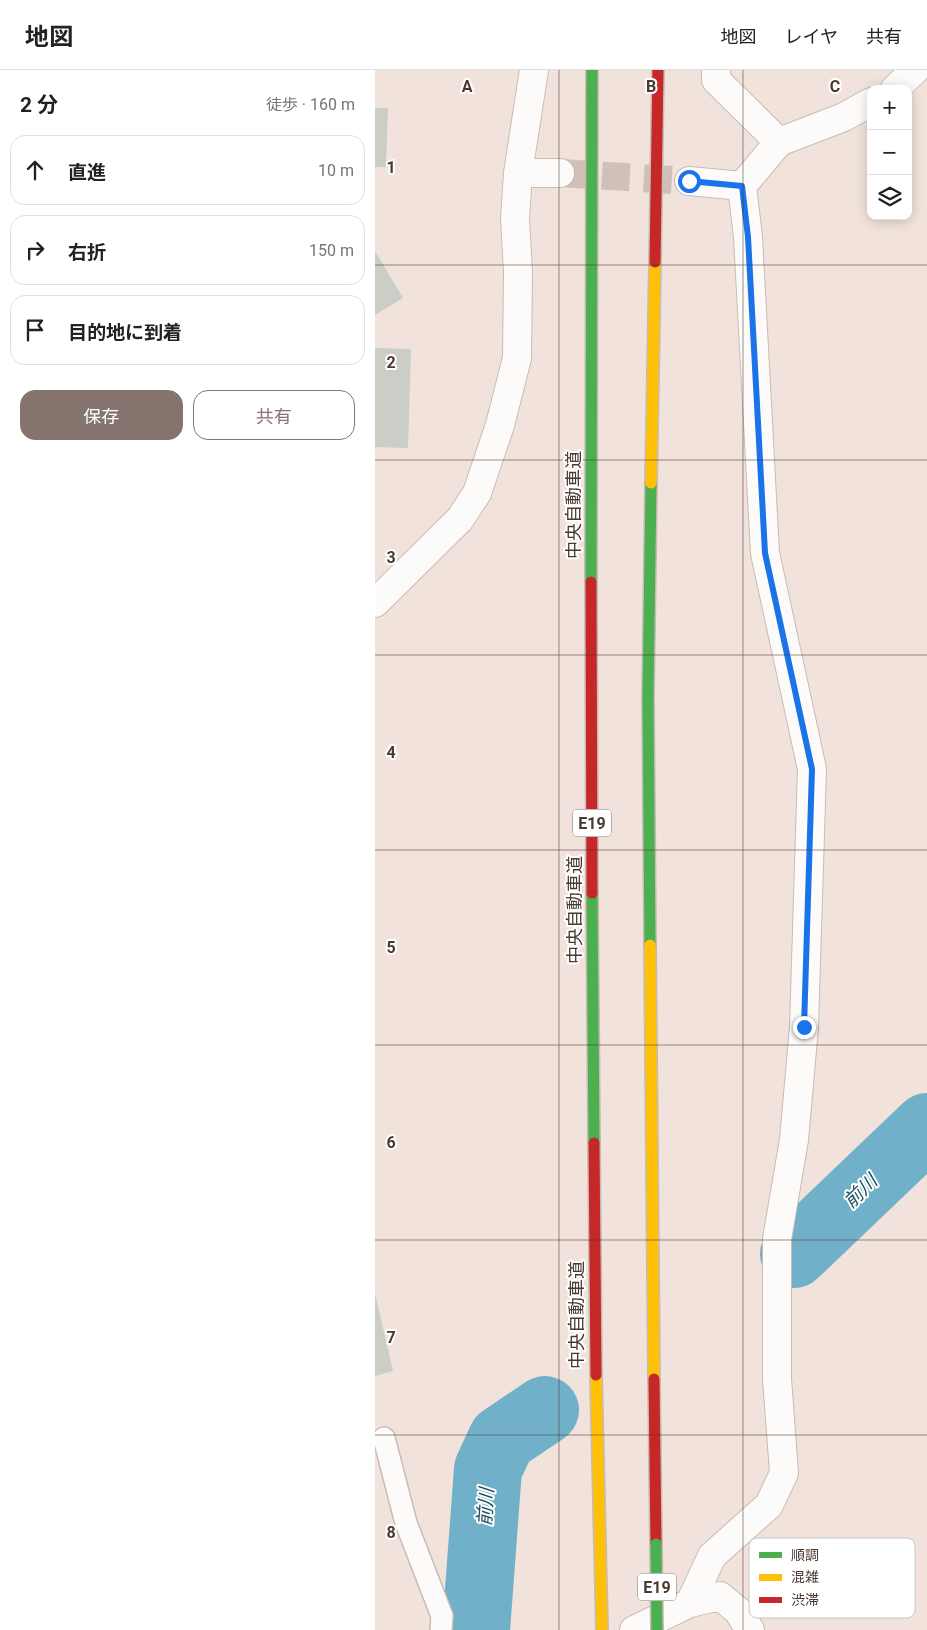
<!DOCTYPE html>
<html lang="ja">
<head>
<meta charset="utf-8">
<style>
	body { margin:0; font-family:Roboto,"Noto Sans JP",sans-serif; background:#f2f2f2; color:#222 }
	.controls { position:absolute; right:15px; top:15px; display:grid; overflow:hidden; border-radius:10px; box-shadow:0 2px 12px #0003 }
	.controls button { width:45px; height:45px; display:grid; place-items:center; padding:0; border:0; border-bottom:1px solid #e0e0e0; background:#fff; color:#222; font:25px sans-serif }
	.stop { position:absolute; width:15px; height:15px; margin:-11px; border:4px solid #1a73e8; border-radius:50%; background:#fff }
	.stop.end { background:#1a73e8; border-color:#fff; box-shadow:0 1px 5px #0008 }
	.list { margin:0; padding:0; list-style:none }
	h2 { display:flex; justify-content:space-between; align-items:center; height:65px; margin:0; padding:0 20px; font-size:21px }
	h2 small { font-size:16px; font-weight:400; color:#767676 }
	.list li { display:grid; grid-template-columns:32px 1fr auto; gap:15px; align-items:center; box-sizing:border-box; height:70px; margin:0 10px 10px; padding:0 10px; border:1px solid #e0e0e0; border-radius:15px }
	.list b { display:block; font-size:19px; white-space:nowrap }
	.list em { font-size:16px; font-style:normal; color:#767676 }
	.actions { display:flex; gap:10px; padding:15px 20px }
	.actions a { flex:1; padding:11px 0; border:1px solid #84746d; border-radius:15px; text-align:center; font-size:18px; color:#84746d }
	.actions .main { background:#84746d; color:#fff }
	.icon { flex:none; width:28px; height:28px; fill:none; stroke:currentColor; stroke-width:2; stroke-linecap:round; stroke-linejoin:round }
	.map { position:relative; flex:none; width:552px; height:1560px; overflow:hidden }
	header { display:flex; align-items:center; gap:30px; box-sizing:border-box; height:70px; padding:0 25px; background:#fff; border-bottom:1px solid #e0e0e0 }
	header strong { font-size:24px }
	nav { display:flex; gap:28px; margin-inline-start:auto; font-size:18px }
	main { display:flex }
	aside { flex:1; background:#fff }
	.map>svg:first-child { display:block }
	.lines { fill:none; stroke-linecap:round; stroke-linejoin:round }
	.river { stroke:#70b1c9; stroke-width:68 }
	.building { fill:#cbcdc7 }
	.street-tunnel { stroke:#cfc1ba; stroke-width:28; stroke-dasharray:28 14; stroke-linecap:butt }
	.lane-casing { stroke:#c8bbb4; stroke-width:24 }
	.street-casing { stroke:#c8bbb4; stroke-width:30 }
	.fast-casing { stroke:#c8bbb4; stroke-width:14 }
	.slow-casing { stroke:#c8bbb4; stroke-width:14 }
	.jam-casing { stroke:#c8bbb4; stroke-width:14 }
	.lane { stroke:#fdfbfa; stroke-width:21 }
	.street { stroke:#fdfbfa; stroke-width:28 }
	.fast { stroke:#4caf50; stroke-width:11 }
	.slow { stroke:#ffc107; stroke-width:11 }
	.jam { stroke:#c62828; stroke-width:11 }
	.fast-bridge-casing { stroke:#c8bbb4; stroke-width:14; stroke-linecap:butt }
	.fast-bridge { stroke:#4caf50; stroke-width:11 }
	.route { stroke:#1a73e8; stroke-width:6 }
	.grid { fill:none; stroke:#493931; stroke-width:1; stroke-opacity:0.55 }
	.labels { text-anchor:middle; stroke-width:4; stroke-linejoin:round; paint-order:stroke }
	.shield { fill:#fff; stroke:#80746f; stroke-width:1 }
	.shield-label { font-size:16px; font-weight:bold; fill:#493931 }
	.street-label { font-size:18px; fill:#493931; stroke:#fff }
	.water-label { font-size:19px; font-style:italic; fill:#194f63; stroke:#fff }
	.key { fill:#fff; stroke:#c8c4c1; stroke-width:1 }
	.key-label { font-size:14px; fill:#493931 }
	.grid-label { font-size:16px; text-anchor:middle; font-weight:bold; fill:#493931; stroke:#fff; stroke-width:4; stroke-linejoin:round; paint-order:stroke }
</style>
</head>
<body>
<header>
<strong>地図</strong>
<nav><a>地図</a><a>レイヤ</a><a>共有</a></nav>
</header>
<main>
<aside>
<h2>2 分<small>徒歩 · 160 m</small></h2>
<ul class="list">
<li><svg class="icon" aria-label="ahead" viewBox="0 0 24 24"><path d="M12 20V5M6 11l6-6 6 6"/></svg><div><b>直進</b></div><em>10 m</em></li>
<li><svg class="icon" aria-label="right" viewBox="0 0 24 24"><path d="M7 20v-9h11M14 6l5 5-5 5"/></svg><div><b>右折</b></div><em>150 m</em></li>
<li><svg class="icon" aria-label="arrive" viewBox="0 0 24 24"><path d="M6 21V4h12l-3 4 3 4H6"/></svg><div><b>目的地に到着</b></div></li>
</ul>
<div class="actions"><a class="main">保存</a><a>共有</a></div>
</aside>
<div class="map">
<svg width="552" height="1560" viewBox="0 0 552 1560">
	<rect width="100%" height="100%" fill="#f1e3dc"/>
	<g class="lines">
		<path class="river" d="M419 1184 552 1057
			M101 1560 113 1399 127 1369 170 1340"/>
	</g>
	<path class="building" d="M0 38H13L11 97H0Z
		M0 181 28 228 0 245Z
		M0 278 36 279 33 378 0 377Z
		M0 1223 18 1301 0 1306Z"/>
	<g class="lines">
		<path class="street-tunnel" d="M185 103 314 111"/>
		<g class="lane-casing">
			<path id="lane" d="M9 1368 31 1453 67 1546 66 1560"/>
		</g>
		<g class="street-casing">
			<path id="street" d="M341 0V10L404 72
				M520 19 540 0
				M143 103H185
				M314 111 367 116
				M0 533 85 449 102 423 125 355 142 288 143 202 140 149 143 103 159 0
				M315 1533 337 1486 394 1435 409 1403 402 1309V1169L419 1070 429 957 437 699 390 483 373 167 367 116 404 72 469 47 496 32
				M259 1560 315 1533 345 1526 363 1541 375 1560"/>
		</g>
		<g class="fast-casing">
			<path id="fast" d="M216 512 217 0
				M217 823 219 1073
				M275 875 273 628 276 413"/>
		</g>
		<g class="slow-casing">
			<path id="slow" d="M276 413 280 192
				M275 875 279 1309
				M221 1305 227 1560"/>
		</g>
		<g class="jam-casing">
			<path id="jam" d="M280 192 283 0
				M216 512 217 823
				M219 1073 221 1305
				M279 1309 281 1474"/>
		</g>
		<use href="#lane" class="lane"/>
		<use href="#street" class="street"/>
		<use href="#fast" class="fast"/>
		<use href="#slow" class="slow"/>
		<use href="#jam" class="jam"/>
		<g class="fast-bridge-casing">
			<path id="fast-bridge" d="M281 1474 282 1560"/>
		</g>
		<use href="#fast-bridge" class="fast-bridge"/>
	</g>
	<g class="lines">
		<path class="route" d="M314 111 367 116 373 167 390 483 437 699 429 957"/>
	</g>
	<path class="grid" d="M184 0V1560M368 0V1560M0 195H552M0 390H552M0 585H552M0 780H552M0 975H552M0 1170H552M0 1365H552"/>
	<g class="labels">
		<g class="shield">
			<rect x="198" y="739.5" width="38" height="27" rx="4"/>
			<rect x="263" y="1503.5" width="38" height="27" rx="4"/>
		</g>
		<g class="shield-label">
			<text x="217" y="759">E19</text>
			<text x="282" y="1523">E19</text>
		</g>
		<g class="street-label">
			<text transform="translate(199 435) rotate(-90)" y="6">中央自動車道</text>
			<text transform="translate(200 840) rotate(-90)" y="6">中央自動車道</text>
			<text transform="translate(202 1245) rotate(-90)" y="6">中央自動車道</text>
		</g>
		<g class="water-label">
			<text transform="translate(485 1121) rotate(-44)" y="7">前川</text>
			<text transform="translate(110 1437) rotate(-86)" y="7">前川</text>
		</g>
	</g>
	<rect x="374" y="1468" width="166" height="80" rx="8" class="key"/>
	<rect x="384" y="1482" width="23" height="6" fill="#4caf50"/>
	<rect x="384" y="1504" width="23" height="7" fill="#ffc107"/>
	<rect x="384" y="1527" width="23" height="6" fill="#c62828"/>
	<g class="key-label">
		<text x="416" y="1490">順調</text>
		<text x="416" y="1512">混雑</text>
		<text x="416" y="1535">渋滞</text>
	</g>
	<g class="grid-label">
		<text x="92" y="22">A</text>
		<text x="276" y="22">B</text>
		<text x="460" y="22">C</text>
		<text x="16" y="103">1</text>
		<text x="16" y="298">2</text>
		<text x="16" y="493">3</text>
		<text x="16" y="688">4</text>
		<text x="16" y="883">5</text>
		<text x="16" y="1078">6</text>
		<text x="16" y="1273">7</text>
		<text x="16" y="1468">8</text>
	</g>
</svg>
<div class="controls">
<button>+</button>
<button>−</button>
<button><svg class="icon" aria-label="layers" viewBox="0 0 24 24"><path d="M12 4l9 5-9 5-9-5zM3 14l9 5 9-5"/></svg></button>
</div>
<div class="stop" style="left:314px;top:111px"></div>
<div class="stop end" style="left:429px;top:957px"></div>
</div>
</main>
</body>
</html>
